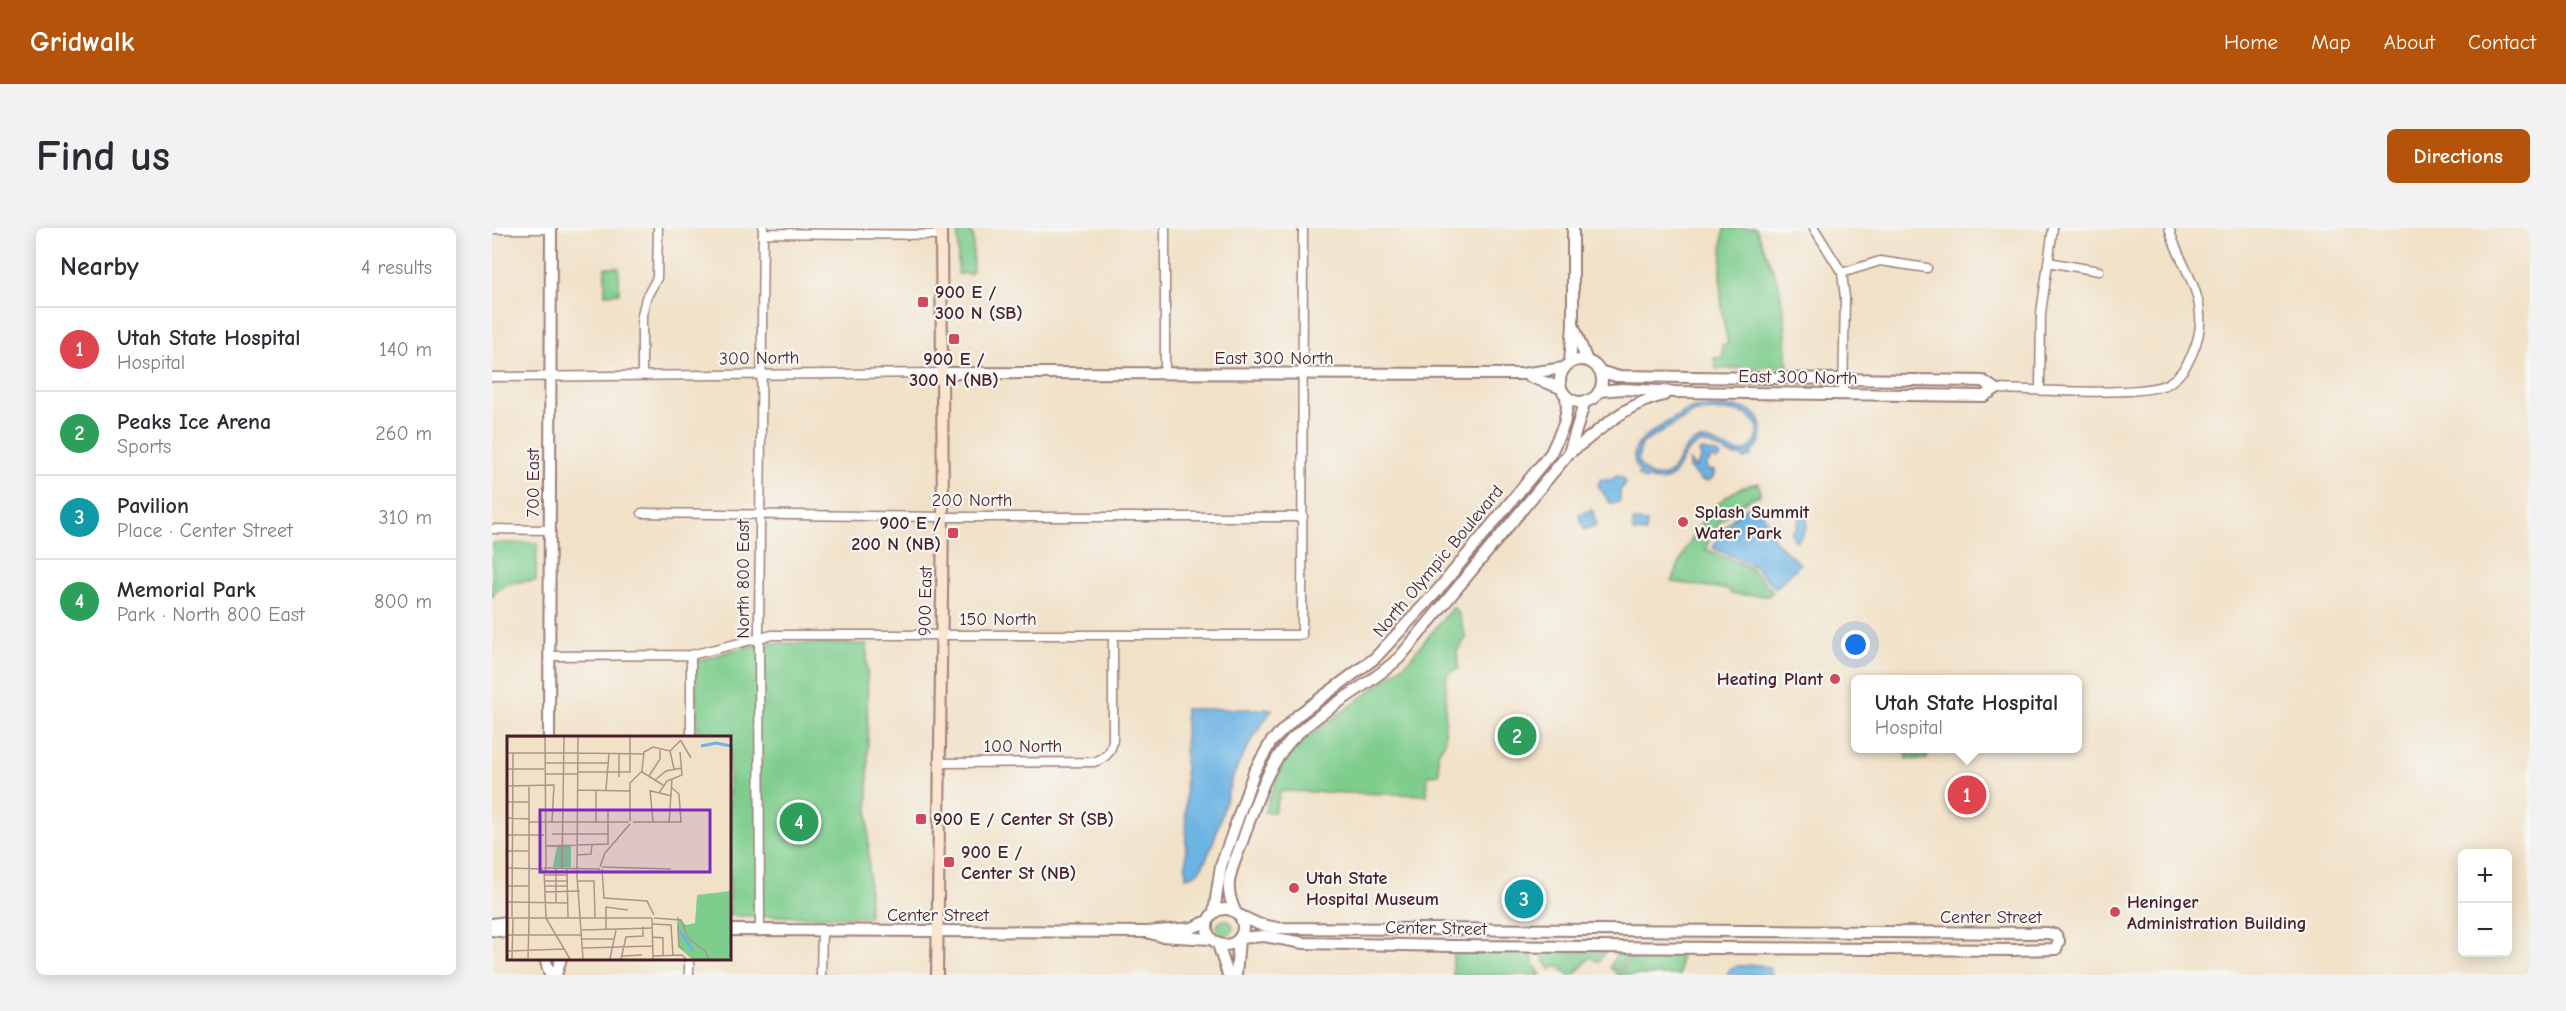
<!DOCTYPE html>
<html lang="en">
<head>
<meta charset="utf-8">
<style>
	body { margin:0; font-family:"Comic Neue",sans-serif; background:#f2f2f3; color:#2b2b33 }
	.controls { position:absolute; right:18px; bottom:18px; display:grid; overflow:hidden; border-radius:9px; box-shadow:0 3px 15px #0003 }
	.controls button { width:54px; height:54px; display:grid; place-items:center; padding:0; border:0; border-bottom:2px solid #e1e1e2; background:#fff; color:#2b2b33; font:30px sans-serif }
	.you { position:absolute; left:1364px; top:417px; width:21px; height:21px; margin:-15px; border:4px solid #fff; border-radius:50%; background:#1a73e8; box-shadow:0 0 0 9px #1a73e833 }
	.badge { display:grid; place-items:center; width:39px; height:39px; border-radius:50%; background:#b45309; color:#fff; font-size:20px; font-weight:700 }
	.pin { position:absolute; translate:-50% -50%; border:3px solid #fff; box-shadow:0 2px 6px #0006 }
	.popup { position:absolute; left:1359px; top:447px; width:231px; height:78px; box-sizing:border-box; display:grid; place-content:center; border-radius:9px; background:#fff; filter:drop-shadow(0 2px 4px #0005); font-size:20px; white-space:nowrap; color:#7c7c81 }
	.popup b { font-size:22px; color:#2b2b33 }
	.popup::after { content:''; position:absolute; left:50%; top:100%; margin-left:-12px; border:12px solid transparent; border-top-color:#fff }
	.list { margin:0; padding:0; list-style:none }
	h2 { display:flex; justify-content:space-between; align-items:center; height:78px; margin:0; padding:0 24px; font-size:26px }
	h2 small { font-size:20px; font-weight:400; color:#7c7c81 }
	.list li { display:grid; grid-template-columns:39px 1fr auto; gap:18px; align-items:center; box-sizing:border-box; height:84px; padding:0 24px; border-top:2px solid #e1e1e2 }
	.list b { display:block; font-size:22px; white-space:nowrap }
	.list p { margin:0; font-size:20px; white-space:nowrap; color:#7c7c81 }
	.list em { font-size:20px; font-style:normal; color:#7c7c81 }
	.map { position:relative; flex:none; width:2038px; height:747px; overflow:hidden; border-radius:9px }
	header { display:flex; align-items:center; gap:36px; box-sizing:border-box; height:84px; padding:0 30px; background:#b45309; color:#fff }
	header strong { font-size:28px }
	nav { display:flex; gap:33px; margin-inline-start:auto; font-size:21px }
	.intro { display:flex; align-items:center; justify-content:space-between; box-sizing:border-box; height:144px; padding:0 36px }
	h1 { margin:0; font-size:42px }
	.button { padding:15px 27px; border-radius:9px; background:#b45309; color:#fff; font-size:21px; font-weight:700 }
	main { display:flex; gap:36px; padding:0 36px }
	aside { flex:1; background:#fff; border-radius:9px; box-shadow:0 3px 15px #0003 }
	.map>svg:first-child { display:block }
	.green { fill:#7fcd8d; stroke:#64765c; stroke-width:1.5 }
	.water { fill:#6bb3e3; stroke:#5a6987; stroke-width:1.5; fill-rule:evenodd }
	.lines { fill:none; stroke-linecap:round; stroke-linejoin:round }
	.minor-casing { stroke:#9e8079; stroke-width:11 }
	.tertiary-casing { stroke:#9e8079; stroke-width:14 }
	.secondary-casing { stroke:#9e8079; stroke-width:14 }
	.minor { stroke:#fff; stroke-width:8 }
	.tertiary { stroke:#fff; stroke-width:10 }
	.secondary { stroke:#fbe5cf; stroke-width:10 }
	.poi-dot { fill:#d1495b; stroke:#f6f6f2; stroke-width:2 }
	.labels { text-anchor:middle; stroke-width:4.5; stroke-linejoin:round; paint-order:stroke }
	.poi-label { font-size:18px; font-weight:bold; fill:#4a1f2b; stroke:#f6f6f2; text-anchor:start }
	.street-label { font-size:18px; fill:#4a1f2b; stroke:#f6f6f2 }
	.inset-river { fill:none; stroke:#6bb3e3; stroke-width:3 }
	.inset-road { fill:none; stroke:#ae9389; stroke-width:1.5 }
	.view { fill:#7b2cbf; fill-opacity:0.15; stroke:#7b2cbf; stroke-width:3 }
	.inset-edge { fill:none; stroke:#4a1f2b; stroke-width:3 }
</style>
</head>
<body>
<header>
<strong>Gridwalk</strong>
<nav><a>Home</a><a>Map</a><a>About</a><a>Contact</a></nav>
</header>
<div class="intro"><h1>Find us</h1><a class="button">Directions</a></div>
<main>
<aside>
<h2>Nearby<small>4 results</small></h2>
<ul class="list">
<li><span class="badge" style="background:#e0444e">1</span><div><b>Utah State Hospital</b><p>Hospital</p></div><em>140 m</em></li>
<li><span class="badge" style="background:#2e9e5b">2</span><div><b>Peaks Ice Arena</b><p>Sports</p></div><em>260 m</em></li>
<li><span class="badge" style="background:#0f9aa8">3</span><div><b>Pavilion</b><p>Place · Center Street</p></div><em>310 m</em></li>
<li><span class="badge" style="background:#2e9e5b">4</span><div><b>Memorial Park</b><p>Park · North 800 East</p></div><em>800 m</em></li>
</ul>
</aside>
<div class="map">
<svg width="2038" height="747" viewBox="0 0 2038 747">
	<rect width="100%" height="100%" fill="#f6f6f2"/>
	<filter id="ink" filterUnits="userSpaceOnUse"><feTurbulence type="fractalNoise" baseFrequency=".0167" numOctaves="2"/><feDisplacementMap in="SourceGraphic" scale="12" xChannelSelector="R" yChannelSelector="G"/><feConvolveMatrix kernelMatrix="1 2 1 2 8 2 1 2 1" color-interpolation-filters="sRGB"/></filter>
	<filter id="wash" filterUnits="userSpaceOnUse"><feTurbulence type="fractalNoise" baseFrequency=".008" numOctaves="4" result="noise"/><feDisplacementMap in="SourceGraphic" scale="24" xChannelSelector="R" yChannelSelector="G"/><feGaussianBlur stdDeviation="1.35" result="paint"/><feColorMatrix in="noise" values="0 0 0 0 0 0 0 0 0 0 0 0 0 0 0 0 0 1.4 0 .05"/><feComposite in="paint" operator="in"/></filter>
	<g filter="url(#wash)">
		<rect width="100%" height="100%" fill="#f1e1c7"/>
		<path class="green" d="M466 0H478V7H481V43L478 46H466Z
			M1232 0H1264L1287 57 1293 92 1296 139 1224 141 1222 130 1231 129 1230 117 1236 116C1226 75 1228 42 1232 0Z
			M113 39H127V65L113 66Z
			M1267 255 1268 267C1242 275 1222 295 1214 321L1258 340 1281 363 1276 368 1238 366 1239 362 1180 354C1194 315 1220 262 1267 255Z
			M0 315H45L44 353C27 353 9 353 0 370Z
			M961 379 967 386 974 410 965 423 967 441 957 444 954 452 953 514 946 525 947 546 936 547 935 567 789 563 782 584H772L790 538 808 515 896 450 916 433Z
			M280 415 375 416 377 689 237 688V510H205L204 433 250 420Z
			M1415 521H1435V531H1415Z
			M725 700a8 8 0 1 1 16 0a8 8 0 1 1-16 0Z
			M961 722H1039L1041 735 1049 747H961Z
			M1114 723 1106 734 1099 729 1082 747H1076L1066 737 1059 741 1052 733 1051 724Z
			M1126 723H1135V731L1123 744 1118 739Z
			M1138 723 1188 724V747H1124L1138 732Z"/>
		<path class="water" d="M1208 179C1229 179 1271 172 1270 204 1270 213 1265 220 1259 225L1260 228 1252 231 1251 228C1233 231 1220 209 1203 218 1182 229 1190 263 1154 250L1153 252 1146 247 1148 244C1130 220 1156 206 1174 195 1185 189 1195 180 1208 179ZM1203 184C1223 184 1256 176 1266 199 1267 206 1266 212 1261 217 1245 237 1224 206 1204 213 1190 218 1187 235 1177 246 1164 252 1152 247 1146 233L1149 216Z
			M1211 222 1223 225 1229 229 1225 232 1220 230 1214 237 1215 242 1222 243V248L1217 253H1209L1197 240V233L1203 240 1209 230 1207 223Z
			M1124 248 1131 249 1133 255 1128 263V273L1122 276 1117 274 1106 257 1109 251 1119 252Z
			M1266 274 1284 314 1308 336 1284 360 1260 337 1221 320C1230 298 1245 283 1266 274Z
			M1100 282 1105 297 1092 302 1087 286Z
			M1313 284C1318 294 1315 303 1305 313L1302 311 1299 304 1305 299 1307 287Z
			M1141 293 1155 294 1154 305 1141 304Z
			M693 481H780C766 502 752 523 742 546 733 568 721 634 703 646 701 648 697 648 694 649Z
			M1267 737 1278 740 1280 747H1235L1237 742 1246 738Z"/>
	</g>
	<g filter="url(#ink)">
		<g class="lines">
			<g class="minor-casing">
				<path id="minor" d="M673 0V146
					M1322 0 1350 45 1353 70 1351 167
					M0 1H59
					M271 5 449 7
					M1556 34 1607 43
					M1350 45 1388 33 1435 40
					M150 147V87L154 70 165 50 166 0
					M0 149 449 145
					M1503 161C1538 161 1653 170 1677 155 1697 143 1710 109 1708 86 1706 55 1685 30 1677 0
					M1548 162 1549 85 1561 0
					M150 285 451 289H811
					M0 301 57 302
					M199 427V510
					M57 428 199 427 280 407H810L811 0
					M448 535 602 534C614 530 620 524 621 511V407
					M268 703 267 400 271 0
					M197 747V730
					M329 747 330 702"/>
			</g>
			<g class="tertiary-casing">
				<path id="tertiary" d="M1082 99 1095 133
					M1068 153a21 21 0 1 1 42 0a21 21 0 1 1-42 0Z
					M1078 134 1081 97V0
					M449 145 1029 146 1072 140
					M1036 148 1069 160
					M1107 163 1131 161 1184 164 1492 168 1503 161 1491 153 1124 148 1107 143
					M1077 225C1111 201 1130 177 1172 167
					M57 510 59 0
					M715 699a18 18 0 1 1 36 0a18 18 0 1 1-36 0Z
					M743 683C730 656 740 641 750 614 762 580 774 539 799 512 831 479 875 460 908 429L1077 225 1093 173
					M722 684 729 638 762 544 779 514 806 487 883 430 946 362 1059 225 1072 196 1075 179 1074 168
					M747 687 766 696 785 700 1556 705 1564 707 1567 713 1564 721 1521 722 958 718 812 715 772 708 748 710
					M0 696 16 694
					M0 702 16 704
					M237 702 655 704 700 700 716 693
					M658 705 669 708 719 711
					M726 716 736 747
					M53 730 58 747
					M64 747 69 730
					M744 747 747 711"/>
			</g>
			<g class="secondary-casing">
				<path id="secondary" d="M445 747 451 289 449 0"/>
			</g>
			<use href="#minor" class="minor"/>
			<use href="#tertiary" class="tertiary"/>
			<use href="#secondary" class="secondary"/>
		</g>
	</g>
	<g class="poi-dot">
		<rect x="425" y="68" width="12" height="12" rx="3"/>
		<rect x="456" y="105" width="12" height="12" rx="3"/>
		<circle cx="1191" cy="294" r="6"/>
		<rect x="455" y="299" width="12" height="12" rx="3"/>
		<circle cx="1343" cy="451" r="6"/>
		<rect x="423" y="585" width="12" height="12" rx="3"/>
		<rect x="451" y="628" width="12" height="12" rx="3"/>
		<circle cx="802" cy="660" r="6"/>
		<circle cx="1623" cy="684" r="6"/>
	</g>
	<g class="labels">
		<g class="poi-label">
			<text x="443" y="70">900 E /<tspan x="443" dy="21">300 N (SB)</tspan></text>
			<text x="462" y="137" text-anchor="middle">900 E /<tspan x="462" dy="21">300 N (NB)</tspan></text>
			<text x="1203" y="290">Splash Summit<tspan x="1203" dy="21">Water Park</tspan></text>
			<text x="449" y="301" text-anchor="end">900 E /<tspan x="449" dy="21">200 N (NB)</tspan></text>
			<text x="1331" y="457" text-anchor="end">Heating Plant</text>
			<text x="441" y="597">900 E / Center St (SB)</text>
			<text x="469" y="630">900 E /<tspan x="469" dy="21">Center St (NB)</tspan></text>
			<text x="814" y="656">Utah State<tspan x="814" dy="21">Hospital Museum</tspan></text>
			<text x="1635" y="680">Heninger<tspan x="1635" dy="21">Administration Building</tspan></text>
		</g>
		<g class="street-label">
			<text transform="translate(267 130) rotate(-1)" y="6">300 North</text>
			<text x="782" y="136">East 300 North</text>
			<text transform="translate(1306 149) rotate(1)" y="6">East 300 North</text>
			<text transform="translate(41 255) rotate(-90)" y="6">700 East</text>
			<text x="480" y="278">200 North</text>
			<text transform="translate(946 333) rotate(-50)" y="6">North Olympic Boulevard</text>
			<text transform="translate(251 351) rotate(-90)" y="6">North 800 East</text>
			<text transform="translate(433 373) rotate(-89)" y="6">900 East</text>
			<text x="506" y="397">150 North</text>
			<text x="531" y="524">100 North</text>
			<text x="446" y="693">Center Street</text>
			<text x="1499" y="695">Center Street</text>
			<text transform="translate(944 700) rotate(1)" y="6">Center Street</text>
		</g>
	</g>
	<g transform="translate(15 508)">
		<rect width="224" height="224" fill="#f1e1c7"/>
		<path d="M64 109V131H46L50 110ZM223 155V223H185L171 211 170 180 179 189 188 187 190 159Z" fill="#7fcd8d"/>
		<path class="inset-river" d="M194 10 209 7 224 10M173 195 186 215"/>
		<path class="inset-road" d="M71 0 70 140 76 223M0 1H38M174 5 184 22M163 15 167 33M0 17H71M71 17 136 18M38 27H102M0 33H37M70 36H123V0M135 36 156 49M38 38H70M142 40 153 23V14M112 41V17M148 44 159 35 175 32M0 50 47 49 45 86M71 54 123 55M99 54 102 17M143 54 146 86M89 55V86M144 55 165 60M152 57 160 45 175 39 173 16M0 66H22M0 82 22 83M123 85V47L135 35 137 16 146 11 163 15 174 4M22 86H122M126 86H174L172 58 165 52M162 87 165 43M45 98H101M0 99H37M39 110 101 108V73M0 115H22M70 119 84 118 85 108M37 131 39 134 38 0M93 131 98 117 123 88M95 131 164 133M0 132 36 133M40 132 93 133M55 133 57 0M60 133 61 182M95 133 97 162 140 165 147 179M37 134 39 182H145M38 139H60M38 145H60M71 145H87L88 181M0 150H22M38 150H60M38 156 73 155M0 166 61 167M49 167V132M0 182H39L63 223M5 182 6 17M22 182V49M145 182 146 223M147 182 174 184 181 202 198 215 202 223M146 188 164 189 166 219M171 189 172 210 177 214M99 193V171L121 174M75 194 146 192M0 199H75M146 201 156 202V220M75 203H106M76 212 146 210M0 215 57 213M115 220 135 219M146 220 175 219 179 223M5 223 6 183M21 223 22 183M103 223 109 194M114 223 119 201 136 200V191"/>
		<path class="view" d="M33 74H203V136H33Z"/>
		<rect width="224" height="224" class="inset-edge"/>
	</g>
</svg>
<div class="controls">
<button>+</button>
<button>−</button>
</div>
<div class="you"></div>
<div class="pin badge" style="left:1475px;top:567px;background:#e0444e">1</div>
<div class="popup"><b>Utah State Hospital</b>Hospital</div>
<div class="pin badge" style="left:1025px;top:508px;background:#2e9e5b">2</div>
<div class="pin badge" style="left:1032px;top:671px;background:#0f9aa8">3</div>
<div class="pin badge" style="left:307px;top:594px;background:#2e9e5b">4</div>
</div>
</main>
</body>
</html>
